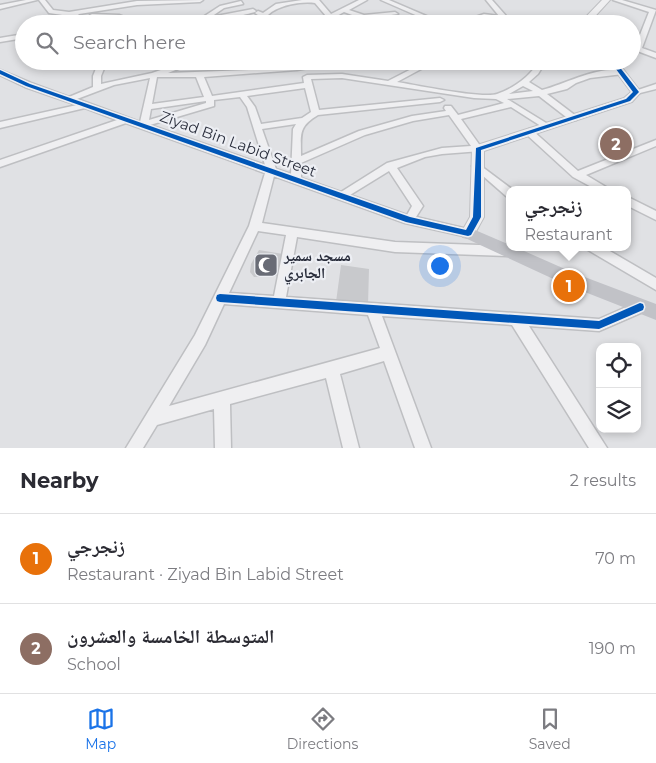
<!DOCTYPE html>
<html lang="en">
<head>
<meta charset="utf-8">
<style>
	body { margin:0; font-family:Montserrat,"Noto Naskh Arabic",sans-serif; background:#f2f2f3; color:#2b2b33 }
	.controls { position:absolute; right:15px; bottom:15px; display:grid; overflow:hidden; border-radius:10px; box-shadow:0 2px 8px #0003 }
	.controls button { width:45px; height:45px; display:grid; place-items:center; padding:0; border:0; border-bottom:1px solid #e1e1e2; background:#fff; color:#2b2b33; font:25px sans-serif }
	.you { position:absolute; left:439px; top:265px; width:18px; height:18px; margin:-12px; border:4px solid #fff; border-radius:50%; background:#1a73e8; box-shadow:0 0 0 8px #1a73e833 }
	.badge { display:grid; place-items:center; width:32px; height:32px; border-radius:50%; background:#1a73e8; color:#fff; font-size:16px; font-weight:700 }
	.pin { position:absolute; translate:-50% -50%; border:2px solid #fff; box-shadow:0 1px 5px #0006 }
	.popup { position:absolute; left:506px; top:186px; width:125px; height:65px; box-sizing:border-box; display:grid; place-content:center; border-radius:10px; background:#fff; filter:drop-shadow(0 1px 4px #0005); font-size:16px; white-space:nowrap; color:#7c7c81 }
	.popup b { font-size:19px; color:#2b2b33 }
	.popup::after { content:''; position:absolute; left:50%; top:100%; margin-left:-10px; border:10px solid transparent; border-top-color:#fff }
	.list { margin:0; padding:0; list-style:none }
	h2 { display:flex; justify-content:space-between; align-items:center; height:65px; margin:0; padding:0 20px; font-size:21px }
	h2 small { font-size:16px; font-weight:400; color:#7c7c81 }
	.list li { display:grid; grid-template-columns:32px 1fr auto; gap:15px; align-items:center; box-sizing:border-box; height:90px; padding:0 20px; border-top:1px solid #e1e1e2 }
	.list b { display:block; font-size:19px; white-space:nowrap }
	.list p { margin:0; font-size:16px; white-space:nowrap; color:#7c7c81 }
	.list em { font-size:16px; font-style:normal; color:#7c7c81 }
	.icon { flex:none; width:28px; height:28px; fill:none; stroke:currentColor; stroke-width:2; stroke-linecap:round; stroke-linejoin:round }
	.map { position:relative; flex:none; width:656px; height:448px; overflow:hidden }
	.search { position:absolute; background:#fff; box-shadow:0 2px 8px #0003; left:15px; right:15px; top:15px; height:55px; display:flex; align-items:center; gap:12px; box-sizing:border-box; padding:0 18px; border-radius:28px; color:#7c7c81; font-size:19px }
	.sheet { height:245px; background:#fff }
	nav { display:flex; justify-content:space-around; align-items:center; box-sizing:border-box; height:70px; border-top:1px solid #e1e1e2; background:#fff; font-size:14px; color:#7c7c81 }
	nav a { display:grid; justify-items:center; gap:2px }
	nav .on { color:#1a73e8 }
	.map>svg:first-child { display:block }
	.building { fill:#c8c9cc }
	.lines { fill:none; stroke-linecap:round; stroke-linejoin:round }
	.minor-casing { stroke:#bebfc2; stroke-width:3 }
	.tertiary-casing { stroke:#bebfc2; stroke-width:2 }
	.minor { fill:#efeff1; fill-rule:evenodd }
	.tertiary { fill:#efeff1; fill-rule:evenodd }
	.secondary { fill:#c1c2c7; fill-rule:evenodd }
	.cycleway-casing { stroke:#edeff4; stroke-width:3 }
	.cycleway { fill:#0057b8; fill-rule:evenodd }
	.labels { text-anchor:middle; stroke-width:4.5; stroke-linejoin:round; paint-order:stroke }
	.street-label { font-size:15px; fill:#292d3b; stroke:#edeff4 }
	.poi-label { font-size:15px; font-weight:bold; fill:#292d3b; stroke:#edeff4; text-anchor:start }
</style>
</head>
<body>
<div class="map">
<svg width="656" height="448" viewBox="0 0 656 448">
	<rect width="100%" height="100%" fill="#e0e1e4"/>
	<path class="building" d="M259 250 283 254 281 267H277L278 276 254 277 250 272 251 264Z
		M341 265 369 269 368 305 336 302Z"/>
	<g class="lines">
		<g class="minor-casing">
			<path id="minor" d="M26 0H37L0 9V5Z
				M39 0H45L53 10 69 12 137 1 203 0 200 2 137 5 79 14 76 17 49 13Z
				M302 0H319L331 14 359 0H367L349 10 364 15 395 12 398 14 363 19 344 12 335 17 345 24H337L329 19 311 24H300L326 16 315 3C302 1 278 5 268 15L278 24H271L255 13 258 11 263 13 276 4Z
				M381 0H389L445 24H436Z
				M486 0H492L507 17 509 22H505L502 20 484 18 466 24H456L484 14 499 16Z
				M613 0H622L656 10 642 48 656 53V58L632 49V44L636 45 649 12Z
				M241 1 243 4 224 8 211 17 253 9 256 11 255 12C243 15 210 25 200 19L220 6Z
				M92 14 119 15 142 24H132L118 19 90 17V15Z
				M24 34V38L0 42V38Z
				M99 61H107L101 76V84L152 73 187 61H198L168 73 249 70 330 61H347L297 70 204 77 212 96 304 83 303 77 307 75 342 74 388 81 427 61H436L397 82C416 85 482 99 497 94 512 89 532 76 538 61H546L538 74 529 82 542 90C568 83 594 67 623 70V74L590 78 576 83 567 89 547 94 576 116V120H570L539 96 507 99 551 126 550 128H544L511 107 461 119 481 147V151L442 154 425 157 397 168 423 206 416 217 472 230 474 233 472 236 468 237 405 223 274 176 262 223 395 242 507 246 511 248 513 251 511 254 507 256 395 252 297 237 286 297 599 319 640 301 645 303 647 307 645 311 599 331 529 326 607 448H589L512 325 382 316 431 448H415L384 361 340 374 359 448H343L326 378 230 404 231 448H215L214 409 157 425 143 448H126L195 335 249 226 265 173 126 123 0 167V160L117 120 85 108 0 128V122L77 105 25 87 0 75V70L31 83 69 97 93 87V76ZM157 77H196L204 97 152 104ZM150 78 140 122 77 99 114 85ZM342 78 474 98 496 99 504 103 458 115 451 106H445L444 108 446 111 412 116 359 131 301 156C301 134 298 127 318 115L440 102 444 100 440 98 319 110 311 79ZM523 86 533 91 509 94ZM305 88 311 112 302 118 261 124 255 107 247 96ZM240 97 247 107 265 165 150 125 214 106V100ZM206 101V103L149 120 151 109ZM449 115 471 146 442 148 387 163 341 192 301 178V163L365 135 413 121ZM296 124 293 129 291 174 276 169 262 129ZM389 171 412 206 407 215 350 195ZM258 231 286 235 274 296 229 293ZM224 304 368 315 380 348 169 406 205 345Z
				M552 61H616L617 62 613 64 555 63Z
				M656 84V89L636 94 632 92Z
				M529 129 532 130 578 171 656 140V146L586 175 611 190H597L573 177 526 134 525 132Z
				M477 163 513 190H510V197L506 196 474 168 472 166 474 164Z
				M628 197 656 211V220L628 206Z
				M586 247H603L656 278V290L588 250Z"/>
		</g>
		<g class="tertiary-casing">
			<path id="tertiary" d="M602 0H610L588 24H579Z
				M608 61H617L641 92 632 102 484 151V217L473 237 468 238 463 237 461 233 470 217 472 149 474 146 624 98 631 92Z"/>
		</g>
		<use href="#minor" class="minor"/>
		<use href="#tertiary" class="tertiary"/>
		<path class="secondary" d="M468 227 510 245V247H515L574 273 656 304V320L562 283 463 237 460 233 463 229Z"/>
		<g class="cycleway-casing">
			<path id="cycleway" d="M610 61H615L639 92 630 101 481 150V217L471 235 468 236 406 222 26 86 0 74V70L30 84 410 217 466 230 473 217 476 148 626 99 633 92Z
				M220 294 599 321 640 303 643 304 644 307 643 310 599 329 220 302 217 301 216 298 217 295Z"/>
		</g>
		<use href="#cycleway" class="cycleway"/>
	</g>
	<defs>
		<g id="mosque-square" transform="scale(1.25)"><rect x="-9" y="-9" width="18" height="18" rx="4" fill="#696c76" stroke="#edeff4"/><path d="M3.5-4.9A6 6 0 1 0 3.5 4.9A5 5 0 1 1 3.5-4.9Z" fill="#fff"/></g>
	</defs>
	<g fill-rule="evenodd">
		<use href="#mosque-square" x="266" y="265"/>
	</g>
	<g class="labels">
		<g class="street-label">
			<text transform="translate(238 144) rotate(20)" y="5">Ziyad Bin Labid Street</text>
		</g>
		<g class="poi-label">
			<text x="284" y="261">مسجد سمير<tspan x="284" dy="17">الجابري</tspan></text>
		</g>
	</g>
</svg>
<div class="controls">
<button><svg class="icon" aria-label="locate" viewBox="0 0 24 24"><circle cx="12" cy="12" r="6"/><path d="M12 2v4M12 18v4M2 12h4M18 12h4"/></svg></button>
<button><svg class="icon" aria-label="layers" viewBox="0 0 24 24"><path d="M12 4l9 5-9 5-9-5zM3 14l9 5 9-5"/></svg></button>
</div>
<div class="you"></div>
<div class="pin badge" style="left:569px;top:286px;background:#e8710a">1</div>
<div class="popup"><b>زنجرجي</b>Restaurant</div>
<div class="pin badge" style="left:616px;top:144px;background:#8d6e63">2</div>
<div class="search"><svg class="icon" aria-label="search" viewBox="0 0 24 24"><circle cx="10" cy="10" r="6"/><path d="M15 15l6 6"/></svg>Search here</div>
</div>
<section class="sheet">
<h2>Nearby<small>2 results</small></h2>
<ul class="list">
<li><span class="badge" style="background:#e8710a">1</span><div><b>زنجرجي</b><p>Restaurant · Ziyad Bin Labid Street</p></div><em>70 m</em></li>
<li><span class="badge" style="background:#8d6e63">2</span><div><b>المتوسطة الخامسة والعشرون</b><p>School</p></div><em>190 m</em></li>
</ul>
</section>
<nav>
<a class="on"><svg class="icon" aria-label="map" viewBox="0 0 24 24"><path d="M3 6l6-2 6 2 6-2v14l-6 2-6-2-6 2zM9 4v14M15 6v14"/></svg>Map</a>
<a><svg class="icon" aria-label="directions" viewBox="0 0 24 24"><path d="M12 3l9 9-9 9-9-9zM9 14v-3h6M13 9l2 2-2 2"/></svg>Directions</a>
<a><svg class="icon" aria-label="saved" viewBox="0 0 24 24"><path d="M7 4h10v16l-5-4-5 4z"/></svg>Saved</a>
</nav>
</body>
</html>
